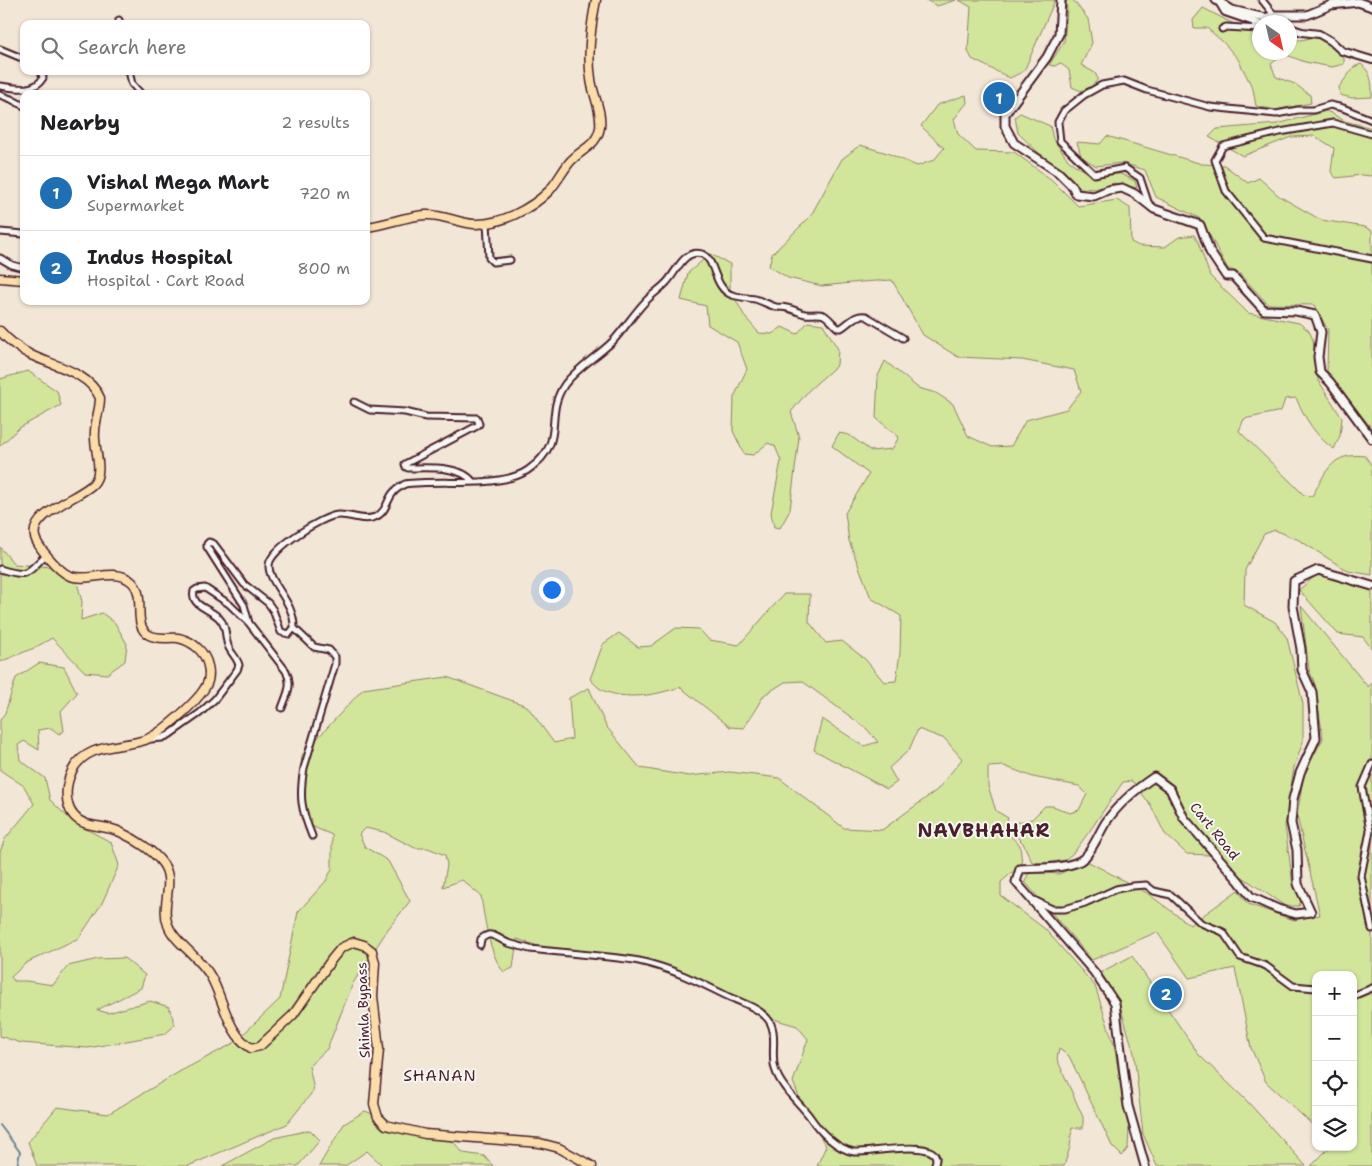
<!DOCTYPE html>
<html lang="en">
<head>
<meta charset="utf-8">
<style>
	body { margin:0; font-family:"Shantell Sans",sans-serif; background:#f6f6f6; color:#202124 }
	.controls { position:absolute; right:15px; bottom:15px; display:grid; overflow:hidden; border-radius:10px; box-shadow:0 1px 4px #0004 }
	.controls button { width:45px; height:45px; display:grid; place-items:center; padding:0; border:0; border-bottom:1px solid #e0e0e0; background:#fff; color:#202124; font:25px sans-serif }
	.compass { position:absolute; left:1252px; top:15px; width:45px; height:45px; border-radius:50%; background:#fff; box-shadow:0 1px 4px #0004; rotate:146deg }
	.you { position:absolute; left:551px; top:589px; width:18px; height:18px; margin:-12px; border:4px solid #fff; border-radius:50%; background:#1a73e8; box-shadow:0 0 0 8px #1a73e833 }
	.badge { display:grid; place-items:center; width:32px; height:32px; border-radius:50%; background:#1f6fb2; color:#fff; font-size:16px; font-weight:700 }
	.pin { position:absolute; translate:-50% -50%; border:2px solid #fff; box-shadow:0 1px 5px #0006 }
	.list { margin:0; padding:0; list-style:none }
	h2 { display:flex; justify-content:space-between; align-items:center; height:65px; margin:0; padding:0 20px; font-size:21px }
	h2 small { font-size:16px; font-weight:400; color:#757577 }
	.list li { display:grid; grid-template-columns:32px 1fr auto; gap:15px; align-items:center; box-sizing:border-box; height:75px; padding:0 20px; border-top:1px solid #e0e0e0 }
	.list b { display:block; font-size:19px; white-space:nowrap }
	.list p { margin:0; font-size:16px; white-space:nowrap; color:#757577 }
	.list em { font-size:16px; font-style:normal; color:#757577 }
	.icon { flex:none; width:28px; height:28px; fill:none; stroke:currentColor; stroke-width:2; stroke-linecap:round; stroke-linejoin:round }
	.map { position:relative; flex:none; width:1372px; height:1166px; overflow:hidden }
	.search { position:absolute; background:#fff; box-shadow:0 1px 4px #0004; left:20px; top:20px; width:350px; height:55px; display:flex; align-items:center; gap:12px; box-sizing:border-box; padding:0 18px; border-radius:10px; color:#757577; font-size:19px }
	.panel { position:absolute; background:#fff; box-shadow:0 1px 4px #0004; left:20px; top:90px; width:350px; height:215px; border-radius:10px }
	.map>svg:first-child { display:block }
	.green { fill:#d1e69b; stroke:#8e8263 }
	.lines { fill:none; stroke-linecap:round; stroke-linejoin:round }
	.stream { stroke:#678692; stroke-width:2 }
	.minor-casing { stroke:#4a1f2b; stroke-width:9 }
	.tertiary-casing { stroke:#4a1f2b; stroke-width:10 }
	.secondary-casing { stroke:#4a1f2b; stroke-width:11 }
	.trunk-casing { stroke:#4a1f2b; stroke-width:11 }
	.minor { stroke:#f6f6f2; stroke-width:5 }
	.tertiary { stroke:#f6f6f2; stroke-width:6 }
	.secondary { stroke:#f6f6f2; stroke-width:7 }
	.trunk { stroke:#faddab; stroke-width:8 }
	.labels { text-anchor:middle; stroke-width:4; stroke-linejoin:round; paint-order:stroke }
	.street-label { font-size:14px; fill:#4a1f2b; stroke:#f6f6f2 }
	.quarter-label { font-size:16px; letter-spacing:1px; fill:#4a1f2b; stroke:#f6f6f2 }
	.district-label { font-size:19px; font-weight:bold; letter-spacing:1px; fill:#4a1f2b; stroke:#f6f6f2 }
</style>
</head>
<body>
<div class="map">
<svg width="1372" height="1166" viewBox="0 0 1372 1166">
	<rect width="100%" height="100%" fill="#f2e6d7"/>
	<filter id="ink" filterUnits="userSpaceOnUse"><feTurbulence type="fractalNoise" baseFrequency=".02" numOctaves="2"/><feDisplacementMap in="SourceGraphic" scale="10" xChannelSelector="R" yChannelSelector="G"/><feConvolveMatrix kernelMatrix="1 2 1 2 8 2 1 2 1" color-interpolation-filters="sRGB"/></filter>
	<g filter="url(#ink)">
		<path class="green" d="M926 0H956L937 6Z
			M959 0H1055L1024 71 1010 78 972 59 968 51 971 7Z
			M1066 0H1073L1088 19 1092 43 1081 65 1095 73 1098 79 1092 86 1081 91 1072 87 1069 70 1060 63 1055 66 1049 65 1064 42 1067 10Z
			M1203 8 1259 37 1260 52H1290V39L1301 40 1315 37 1328 43 1344 58V64L1332 67 1305 62 1284 54 1271 64 1276 77 1295 84 1310 95 1311 103 1275 110 1256 106 1253 89 1238 59 1223 42 1207 28H1194L1193 20Z
			M1361 64C1372 73 1372 83 1372 97L1352 98 1340 95 1339 87 1354 67Z
			M966 95 967 103 954 119 958 134 976 151 1014 152 1052 180 1078 206 1117 200 1130 208 1131 242 1139 246 1165 247 1179 237 1194 235 1198 242 1210 276 1248 313 1299 323 1309 331 1313 340 1318 380 1342 418 1340 436 1334 449C1316 437 1305 418 1296 398L1285 399 1281 411 1244 419 1239 431 1304 495 1312 496C1327 471 1331 452 1365 456L1372 466V575L1348 571 1299 540 1275 530 1264 534 1245 570 1244 605 1275 622 1287 638 1303 704V742L1294 767 1285 826 1293 885 1301 901 1299 906H1285L1210 855 1187 854 1165 834 1150 804 1132 781 1123 782 1091 829 1075 851 1065 860 1045 863 1032 862 1023 843 1008 828 1014 823 1032 819 1045 806H1053L1070 813 1079 810 1087 794 1079 786 1033 777 1004 766 988 767V786L996 811 1008 818 1004 830 1020 845 1022 864 1001 882V896L1045 929 1095 986 1114 1045 1129 1128 1128 1148 1122 1156 1112 1146 1069 1056 1059 1049 1057 1059 1083 1117V1128H1072L1070 1147 1064 1166H817L826 1146 806 1114 793 1082 808 1039 797 1026 763 1016 719 989 650 960 541 947 517 939 513 968 504 972C490 957 484 917 481 896L462 880 443 887 447 865 445 855 428 848H415L384 832 365 828 359 834 365 847 388 861 410 901 388 929 353 983 327 1049 309 1066 314 1090 287 1124 188 1166H37L28 1142 57 1107 108 1114 179 1072 234 1043 280 999 298 912 326 881 332 869V835L304 823 298 797 302 755 363 689 447 677 527 706 554 743 572 739 569 698 589 688 606 726 640 768 689 776 730 772 779 778 844 828 882 830 937 790 962 759 945 739 918 729 909 750 889 768 897 782 887 789 814 750 822 719 864 746 878 742 867 729 802 681 785 682 764 695 744 728 730 727 680 687C656 695 626 701 602 690 598 688 594 683 590 679L603 644 619 633 638 647 651 646 676 628 699 629 709 640 739 645 784 594H810L809 622 826 643 842 641 865 659 884 682 896 681 900 653 901 616 871 598 849 541 845 513 869 474 832 446 839 433 849 435 871 451 892 449 899 437 876 418 878 376 885 361 918 388 936 393 953 404 968 436 992 447 1011 446 1026 420 1067 409 1081 391 1074 370 1022 360 958 357 923 335 892 280 861 282 822 286 788 278 769 266 772 254 810 217 842 159 860 145 887 153 917 166 934 160 944 148 921 126 937 105Z
			M1327 111 1345 121 1372 128V176L1361 175 1336 178 1331 172 1334 148 1315 136 1291 137 1243 156 1209 137 1217 129 1277 124Z
			M1020 113 1050 126 1053 139 1069 161 1087 173 1121 174 1135 181 1137 188 1114 183 1095 189 1080 188 1070 178 1039 153 1018 133 1015 117Z
			M1107 136 1202 164 1224 165 1248 183 1259 178 1279 196 1321 220 1365 227 1372 231V429L1327 371 1328 330 1314 305 1268 304 1238 272 1228 269 1201 219 1156 197 1145 170 1122 163 1096 166 1081 156 1077 142 1100 144Z
			M710 254 730 264V289L745 317 759 333 772 334 782 327 797 334 808 322 823 324 838 349 837 365 809 390 791 412 799 437 790 510 780 528 774 527 771 513 781 461 775 446 768 443 753 455 744 454 733 431 734 397 747 369 737 342 708 325 706 306 681 300 688 273Z
			M28 371 57 391 61 405 19 428 0 446V379Z
			M0 547 14 564 52 567 76 578 82 602 81 620 102 613 115 623 127 644 125 661 107 674 85 672 52 638 34 648 0 662Z
			M1317 574 1372 588V649L1363 637 1338 634 1299 590Z
			M1301 606 1368 687 1372 682V1166H1311L1330 1147H1353V975H1316V1128L1266 1082 1251 1048 1235 968 1189 978 1157 932 1092 960 1025 882 1029 872 1059 874 1087 861 1147 893 1190 925 1238 890 1248 904 1294 920 1320 915 1297 816 1304 772 1323 739 1315 684 1309 670Z
			M39 663 64 667 77 693 61 711 64 731 59 734 51 728 38 730 39 750 24 741 18 745 20 760 45 778 50 800 74 823 111 842 119 865 102 903 79 938 26 963 11 977 14 981H26L53 985 68 966 98 959 124 958 145 975 141 988 97 1010 108 1013 150 1001 169 1007 175 1025 165 1034 88 1048 21 1043 0 1036V852L5 839 34 804 24 786 0 770V720L5 713 16 678Z
			M1132 956 1199 1055 1246 1100 1306 1166H1157L1143 1134 1134 1053 1119 1002 1101 972Z
			M365 1111 418 1132 451 1139 463 1153 484 1156 493 1166H380L381 1164 367 1151 345 1166H319L344 1124Z
			M310 1130 320 1140 298 1166H222L274 1138Z"/>
		<g class="lines">
			<path class="stream" d="M0 1125 20 1152 17 1166"/>
			<g class="minor-casing">
				<path id="minor" d="M1262 0 1274 15
					M119 20 120 24
					M1222 29 1226 27 1260 29
					M0 49 24 59
					M129 71 132 84 141 94
					M0 86C15 88 34 93 43 78L41 71
					M0 95 11 99 24 106
					M1372 134 1333 123 1280 132 1223 146 1215 160 1226 191 1264 238 1372 259
					M1149 205 1140 178 1125 168 1094 174 1060 141 1058 122 1064 111 1084 95 1102 85 1124 81 1147 90 1210 107 1276 114 1298 110H1313L1330 105 1343 108 1372 120
					M487 223 489 258 493 262 510 260
					M0 232 24 234
					M0 258 12 265 24 268
					M354 402 370 410 405 412 426 417 477 418 479 424 477 426 405 464 406 467 408 468C427 468 461 465 473 482
					M0 569C30 578 25 574 46 555
					M249 623 244 605 207 547V544L209 542 214 544 244 584 268 603 273 610 281 632 289 634 294 628C295 602 268 583 269 565 270 549 322 516 338 515 350 514 363 522 375 517 386 513 387 500 393 493 396 489 400 487 405 484 438 479 501 489 528 470 569 441 542 417 565 384 578 367 598 356 613 341 624 329 633 315 644 303 651 295 659 290 666 283 677 272 683 249 702 254 716 259 713 288 732 295 739 297 747 298 755 299 762 301 769 305 776 307 780 307 784 307 787 308 794 309 799 313 805 314 811 315 818 313 824 315 829 318 833 324 838 328H841C850 323 854 314 866 316L903 338
					M294 628 314 647 329 650 335 657V664L304 768C299 797 301 809 312 836
					M151 739 162 738 169 735 200 713 215 699 237 670 239 665C237 658 232 654 229 648 224 638 228 627 219 618 211 609 190 606 194 591L197 589 205 588 229 604 249 623 286 671C293 685 287 694 282 708
					M1372 764 1362 787 1370 831 1361 876 1372 929
					M1034 900 1052 909H1065L1085 903 1116 889 1132 886 1146 885 1154 891 1171 895 1201 923 1223 932 1240 957 1266 966 1293 986 1316 988
					M480 945 481 939C484 937 487 934 491 935 497 936 503 941 508 943 515 945 523 947 530 949 556 952 583 954 609 957 619 958 630 959 639 961 671 968 699 982 727 996 740 1002 757 1007 767 1018 779 1031 770 1053 775 1069 781 1088 799 1102 810 1117 820 1132 837 1149 854 1152 866 1154 950 1135 934 1166
					M1353 996 1372 988"/>
			</g>
			<g class="tertiary-casing">
				<path id="tertiary" d="M1219 2 1225 12 1260 24
					M1290 28 1302 32 1319 34 1331 41 1342 51 1372 60"/>
			</g>
			<g class="secondary-casing">
				<path id="secondary" d="M1061 0 1059 34 1047 57 1005 114V126L1014 143 1058 172 1073 187 1076 194 1094 196 1108 190 1122 188 1135 194 1154 209 1200 225 1210 252 1226 276H1233L1264 310 1296 311 1315 315 1321 332 1318 357 1320 372 1330 382 1372 439
					M1216 0 1232 10 1265 18 1274 15H1307L1331 5 1358 2 1372 7
					M1145 1166 1128 1106 1115 1003 1094 972 1016 882 1020 869C1036 868 1073 869 1084 858 1092 851 1100 831 1106 822 1119 803 1136 789 1154 777L1170 789 1184 818 1239 881 1251 897 1278 909 1296 914 1311 912 1298 884 1297 850 1291 823 1293 799 1300 773 1316 738 1312 692 1302 670 1301 649 1293 606 1294 581 1318 570 1372 586"/>
			</g>
			<g class="trunk-casing">
				<path id="trunk" d="M366 227C386 225 405 216 426 215 442 214 458 223 474 224 500 225 531 209 549 191 557 182 562 172 569 163 580 149 597 147 600 127 602 110 593 96 591 79 587 54 591 25 596 0
					M0 278 24 280
					M0 331C9 341 19 349 31 355 54 366 89 372 100 398 100 410 95 421 95 432 93 448 105 471 93 484 79 498 29 514 35 537 37 545 43 551 48 557 54 564 62 573 70 576 90 583 114 566 132 582 147 596 131 625 149 635 158 640 168 637 178 638 192 641 205 651 208 666 209 670 209 677 208 681 204 697 161 734 145 740 120 748 86 743 72 771 63 790 64 817 87 824 98 827 110 827 120 832 135 839 154 851 163 864 176 882 160 905 168 925 175 944 200 956 211 977 224 1000 227 1033 251 1048L260 1046 293 1015 332 959 341 948 354 942 364 945 372 951 375 963 373 996 379 1049 374 1104 378 1117 386 1125 425 1134 540 1143 559 1148 592 1166"/>
			</g>
			<use href="#minor" class="minor"/>
			<use href="#tertiary" class="tertiary"/>
			<use href="#secondary" class="secondary"/>
			<use href="#trunk" class="trunk"/>
		</g>
	</g>
	<g class="labels">
		<g class="street-label">
			<text transform="translate(1215 831) rotate(51)" y="5">Cart Road</text>
			<text transform="translate(363 1010) rotate(-92)" y="5">Shimla Bypass</text>
		</g>
		<g class="quarter-label">
			<text x="440" y="1081">SHANAN</text>
		</g>
		<g class="district-label">
			<text x="984" y="837">NAVBHAHAR</text>
		</g>
	</g>
</svg>
<div class="controls">
<button>+</button>
<button>−</button>
<button><svg class="icon" aria-label="locate" viewBox="0 0 24 24"><circle cx="12" cy="12" r="6"/><path d="M12 2v4M12 18v4M2 12h4M18 12h4"/></svg></button>
<button><svg class="icon" aria-label="layers" viewBox="0 0 24 24"><path d="M12 4l9 5-9 5-9-5zM3 14l9 5 9-5"/></svg></button>
</div>
<svg class="compass" viewBox="-18 -18 36 36"><path d="M0-13l5 13h-10z" fill="#e53935"/><path d="M0 13l5-13h-10z" fill="#757577"/></svg>
<div class="you"></div>
<div class="pin badge" style="left:999px;top:98px">1</div>
<div class="pin badge" style="left:1166px;top:994px">2</div>
<div class="search"><svg class="icon" aria-label="search" viewBox="0 0 24 24"><circle cx="10" cy="10" r="6"/><path d="M15 15l6 6"/></svg>Search here</div>
<section class="panel">
<h2>Nearby<small>2 results</small></h2>
<ul class="list">
<li><span class="badge">1</span><div><b>Vishal Mega Mart</b><p>Supermarket</p></div><em>720 m</em></li>
<li><span class="badge">2</span><div><b>Indus Hospital</b><p>Hospital · Cart Road</p></div><em>800 m</em></li>
</ul>
</section>
</div>
</body>
</html>
